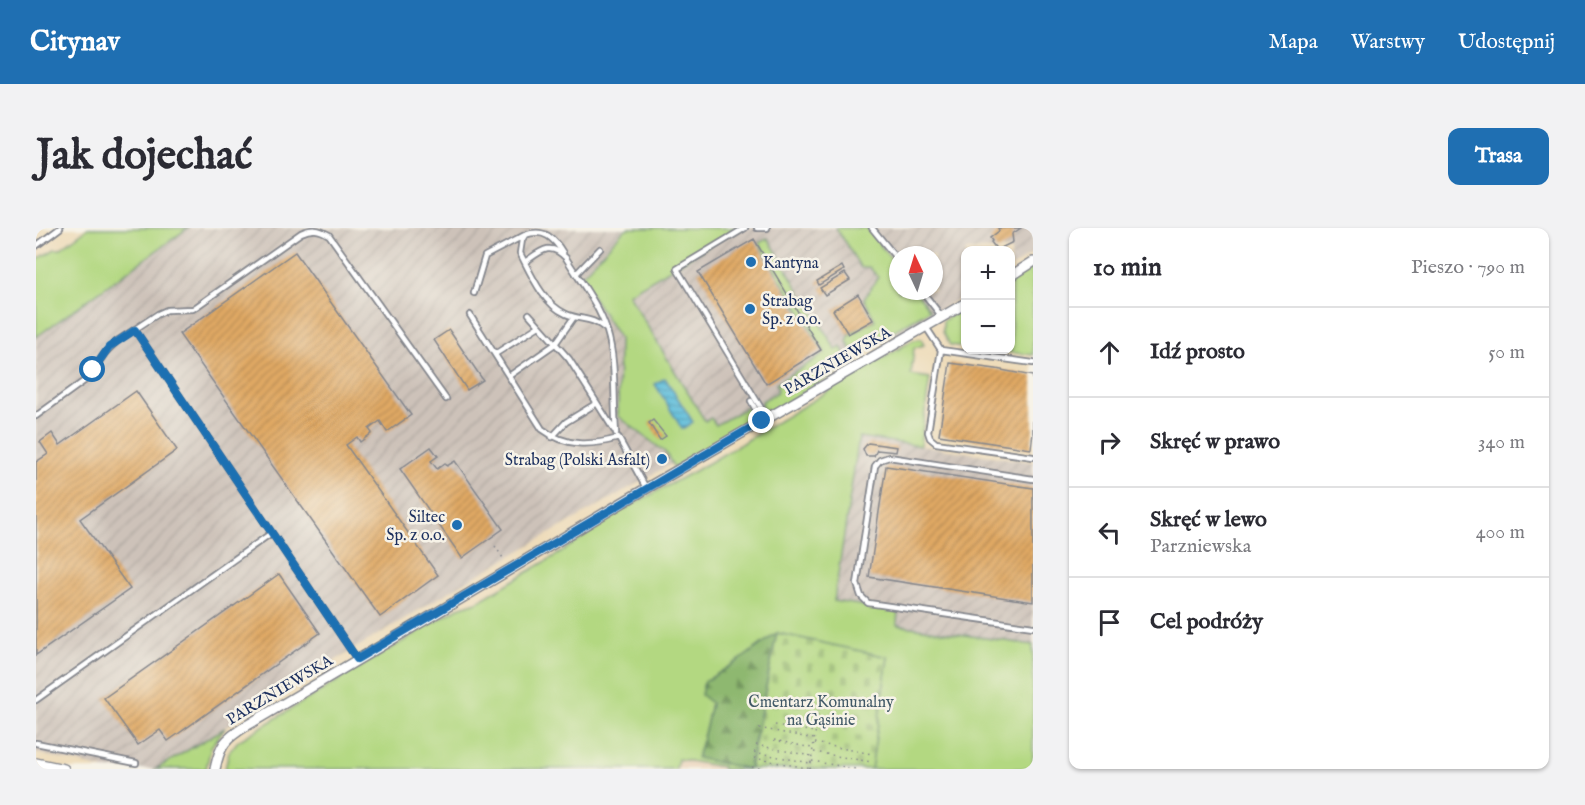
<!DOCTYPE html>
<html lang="pl">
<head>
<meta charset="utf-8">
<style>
	body { margin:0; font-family:"IM FELL English",serif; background:#f2f2f3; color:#2b2b33 }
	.controls { position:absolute; right:18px; top:18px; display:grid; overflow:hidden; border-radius:12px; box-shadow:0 2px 4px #0004 }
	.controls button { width:54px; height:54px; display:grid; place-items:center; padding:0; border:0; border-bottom:2px solid #e1e1e2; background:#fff; color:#2b2b33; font:30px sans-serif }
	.compass { position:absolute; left:853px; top:18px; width:54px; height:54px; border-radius:50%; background:#fff; box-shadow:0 2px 4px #0004; rotate:356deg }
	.stop { position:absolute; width:18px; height:18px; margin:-14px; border:4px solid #1f6fb2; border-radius:50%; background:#fff }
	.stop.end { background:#1f6fb2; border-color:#fff; box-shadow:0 2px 6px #0008 }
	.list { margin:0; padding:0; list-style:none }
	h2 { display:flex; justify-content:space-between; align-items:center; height:78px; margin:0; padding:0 24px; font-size:26px }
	h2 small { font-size:20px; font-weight:400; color:#7c7c81 }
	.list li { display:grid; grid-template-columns:39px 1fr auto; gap:18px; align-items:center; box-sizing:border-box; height:90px; padding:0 24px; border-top:2px solid #e1e1e2 }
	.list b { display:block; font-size:22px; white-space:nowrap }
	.list p { margin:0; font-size:20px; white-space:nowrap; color:#7c7c81 }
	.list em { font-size:20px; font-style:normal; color:#7c7c81 }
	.icon { flex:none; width:33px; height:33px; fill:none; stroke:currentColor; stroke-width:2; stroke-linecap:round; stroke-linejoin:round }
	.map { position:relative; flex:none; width:997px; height:541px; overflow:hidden; border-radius:12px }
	header { display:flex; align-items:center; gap:36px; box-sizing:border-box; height:84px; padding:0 30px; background:#1f6fb2; color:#fff }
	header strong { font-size:28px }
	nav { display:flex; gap:33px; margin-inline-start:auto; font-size:21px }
	.intro { display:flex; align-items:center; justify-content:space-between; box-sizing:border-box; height:144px; padding:0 36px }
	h1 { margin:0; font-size:42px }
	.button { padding:15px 27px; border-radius:12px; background:#1f6fb2; color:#fff; font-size:21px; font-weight:700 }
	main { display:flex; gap:36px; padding:0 36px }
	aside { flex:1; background:#fff; border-radius:12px; box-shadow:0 2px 4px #0004 }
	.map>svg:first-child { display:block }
	.built { fill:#ebd3ba }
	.industrial { fill:url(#industrial-furrows); fill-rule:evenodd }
	.grass { fill:#b3d881; stroke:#678470; stroke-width:1.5 }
	.forest { fill:url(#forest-firs); stroke:#547466; stroke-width:1.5 }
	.cemetery { fill:url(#cemetery-stones); stroke:#678470; stroke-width:1.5 }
	.water { fill:url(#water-rules); stroke:#3c769c; stroke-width:1.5 }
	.building { fill:url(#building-hatch) }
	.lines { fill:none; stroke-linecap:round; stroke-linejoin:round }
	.lane-casing { stroke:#84868c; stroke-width:8 }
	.street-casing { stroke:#84868c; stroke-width:12 }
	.path { stroke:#84868c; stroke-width:1.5; stroke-dasharray:1.5 4.5; stroke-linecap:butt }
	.lane { stroke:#fff; stroke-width:4.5 }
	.street { stroke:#fff; stroke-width:9 }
	.route { stroke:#1f6fb2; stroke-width:8 }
	.poi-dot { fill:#1f6fb2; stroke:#f7f3e8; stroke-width:2 }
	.labels { text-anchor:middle; stroke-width:5; stroke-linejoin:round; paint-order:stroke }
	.poi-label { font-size:16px; fill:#1b2f5e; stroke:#f7f3e8; text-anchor:start }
	.street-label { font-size:16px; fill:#1b2f5e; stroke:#f7f3e8 }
	.park-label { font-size:16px; fill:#415967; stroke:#f7f3e8 }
</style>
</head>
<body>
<header>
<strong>Citynav</strong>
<nav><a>Mapa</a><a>Warstwy</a><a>Udostępnij</a></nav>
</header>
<div class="intro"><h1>Jak dojechać</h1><a class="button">Trasa</a></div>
<main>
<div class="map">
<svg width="997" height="541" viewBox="0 0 997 541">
	<defs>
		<pattern id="industrial-furrows" width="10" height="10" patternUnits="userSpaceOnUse" patternTransform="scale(1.5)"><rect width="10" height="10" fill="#cdc2b9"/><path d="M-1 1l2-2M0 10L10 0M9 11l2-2" fill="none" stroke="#afa7a1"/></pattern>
		<pattern id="forest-firs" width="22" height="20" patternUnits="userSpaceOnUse" patternTransform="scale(1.5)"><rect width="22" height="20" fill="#8eb86f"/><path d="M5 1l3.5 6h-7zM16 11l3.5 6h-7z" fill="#73965e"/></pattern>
		<pattern id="cemetery-stones" width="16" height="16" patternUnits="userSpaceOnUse" patternTransform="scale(1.5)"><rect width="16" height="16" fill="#b3d881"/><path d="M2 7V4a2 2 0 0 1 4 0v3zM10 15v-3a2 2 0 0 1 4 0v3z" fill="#99ba72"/></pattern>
		<pattern id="water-rules" width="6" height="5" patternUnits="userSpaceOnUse" patternTransform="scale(1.5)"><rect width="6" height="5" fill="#5dbedb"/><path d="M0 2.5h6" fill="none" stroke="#4c9bb5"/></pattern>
		<pattern id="building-hatch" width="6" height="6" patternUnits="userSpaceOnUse" patternTransform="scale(1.5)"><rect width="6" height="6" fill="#e0a963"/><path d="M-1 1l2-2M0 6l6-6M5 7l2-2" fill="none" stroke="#b58a55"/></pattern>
	</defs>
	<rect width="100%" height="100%" fill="#f7f3e8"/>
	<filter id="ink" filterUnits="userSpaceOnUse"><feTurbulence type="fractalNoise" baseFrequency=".0167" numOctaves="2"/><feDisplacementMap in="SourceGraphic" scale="12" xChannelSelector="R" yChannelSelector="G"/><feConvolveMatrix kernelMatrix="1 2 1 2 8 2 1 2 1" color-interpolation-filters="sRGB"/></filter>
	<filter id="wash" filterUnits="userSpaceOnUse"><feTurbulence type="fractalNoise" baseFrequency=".008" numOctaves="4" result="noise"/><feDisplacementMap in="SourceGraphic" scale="24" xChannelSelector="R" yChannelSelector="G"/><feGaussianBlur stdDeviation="1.35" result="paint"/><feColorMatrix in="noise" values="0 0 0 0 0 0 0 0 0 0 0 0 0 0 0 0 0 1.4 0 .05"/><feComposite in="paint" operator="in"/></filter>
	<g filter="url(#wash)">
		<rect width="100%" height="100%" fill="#eedcba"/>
		<path class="built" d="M642 527 713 541H640Z"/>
		<path class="industrial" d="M152 0H997V24L975 40V22H930L929 67 424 357 120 541H69L0 525V109ZM862 27H898V63H862Z
			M823 209 997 234V417L861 397 862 383 798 374Z"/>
		<path class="grass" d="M52 0H152L0 109V32L19 21H24Z
			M592 0H703L592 66 669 193 675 190 680 197 713 178 719 183 720 191 638 240 630 225 582 188 583 110 544 49 587 3Z
			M800 0H831L862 40V63H880L894 82 818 126 811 114 813 107 839 92 828 71 842 49 833 39 825 40Z
			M732 10 764 64 755 69 723 15Z
			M997 38V127L951 122H975V52Z
			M766 66 800 122 805 119 813 134 812 138 734 185 725 179 726 173 740 165 742 160 740 156 789 125 757 71Z
			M929 78V119L914 117 907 104V93Z
			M885 111 888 117 878 120 875 147 894 150 884 218 823 209 798 373 862 383 861 397 997 417V541H835L852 429 741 405 704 432 668 454 675 475 670 499 661 530 713 541H687V539L642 531 640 541H189L193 524 202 513 422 380 441 374 524 325 588 281 673 235 877 112Z
			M189 500 175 519 170 541H120Z"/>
		<path class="forest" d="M741 405 713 541 661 530 670 499 675 475 665 467 668 454 704 432Z"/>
		<path class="cemetery" d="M741 405 852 429 835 541H714Z"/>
		<path class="water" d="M629 150 657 194 646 201 619 156Z"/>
		<g id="blocks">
			<path class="building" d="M962 0H985L976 6 977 14 961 22 955 14 956 13 954 10 963 3Z
				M718 11 785 122 730 156 662 44Z
				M259 24 375 187 351 204 344 193 333 201 336 205 324 214 321 209 310 217 402 347 344 389 143 106Z
				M806 38 808 42 783 57 781 53Z
				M809 45 814 52 789 67 784 60Z
				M822 66 837 92 812 106 797 82Z
				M413 102 447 152 431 162 398 112Z
				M914 135 960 141 997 148V205L995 221 903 207Z
				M100 163 141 222 44 291 94 361 0 427V234L12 226 4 214 16 205 24 217Z
				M617 192 630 208 624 212 613 195Z
				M832 215 861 219 860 224 841 222 838 228H830L827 221Z
				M395 219 402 228 395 233 401 241 409 235 411 238 419 233 467 301 426 330 364 241Z
				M629 227 631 230 623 235 621 231Z
				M850 238 997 260V374L833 349Z
				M243 346 284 405 132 513 124 502 102 517 68 470Z"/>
		</g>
	</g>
	<g filter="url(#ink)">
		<use href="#blocks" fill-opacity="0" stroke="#84868c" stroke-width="1.5"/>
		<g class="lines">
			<g class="lane-casing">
				<path id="lane" d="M709 0 641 41 731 190
					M721 0H731
					M836 0 862 32
					M0 18 24 0
					M527 25C518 10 508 0 489 7L486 12 484 25C495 46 507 76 530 86 546 93 554 88 570 101
					M489 34C505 23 514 13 530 30 544 53 563 77 571 103 581 135 577 171 580 205
					M540 46 564 21
					M886 63 906 89
					M438 65 449 28 489 7
					M493 86 533 131 578 202
					M434 87 506 201C530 219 554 218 583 210
					M890 99 905 122 892 204 894 210 900 215 997 229
					M99 102 321 431
					M905 122 997 135
					M459 126 503 98
					M473 148 519 116 538 89
					M715 173 726 193
					M0 188 51 151 69 125 81 113 122 86 131 82 157 81 265 5C276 0 283 1 293 7L410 171
					M516 209 530 194 561 175
					M582 209 610 260
					M997 251 853 229 844 232 839 238 821 356 825 368 832 375 997 399
					M0 472 234 306
					M0 515 100 535"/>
			</g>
			<g class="street-casing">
				<path id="street" d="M975 48 997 34
					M0 535 28 541
					M179 541C184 517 189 511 210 498L611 260 930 75"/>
			</g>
			<path class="path" d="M459 318 469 333
				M739 497 779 504
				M723 500 778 511
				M738 512 776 520
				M779 515 836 526
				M720 517 775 528
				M718 524 774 535
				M778 524 835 534
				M718 530 776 541
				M776 533 820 541
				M716 539 727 541
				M774 541 783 479"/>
			<use href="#lane" class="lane"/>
			<use href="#street" class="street"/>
		</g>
	</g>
	<g class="lines" filter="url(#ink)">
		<path class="route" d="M57 142 73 119 99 102 321 431 726 193"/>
	</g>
	<g class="poi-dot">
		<circle cx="715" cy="34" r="6"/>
		<circle cx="714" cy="81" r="6"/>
		<circle cx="626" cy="231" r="6"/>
		<circle cx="421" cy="297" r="6"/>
	</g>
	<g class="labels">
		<g class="poi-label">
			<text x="727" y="40">Kantyna</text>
			<text x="726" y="78">Strabag<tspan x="726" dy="18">Sp. z o.o.</tspan></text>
			<text x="614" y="237" text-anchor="end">Strabag (Polski Asfalt)</text>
			<text x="409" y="294" text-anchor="end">Siltec<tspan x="409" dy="18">Sp. z o.o.</tspan></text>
		</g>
		<g class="street-label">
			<text transform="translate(801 132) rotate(-30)" y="6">PARZNIEWSKA</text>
			<text transform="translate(243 461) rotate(-31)" y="6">PARZNIEWSKA</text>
		</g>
		<g class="park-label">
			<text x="785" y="479">Cmentarz Komunalny<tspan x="785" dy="18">na Gąsinie</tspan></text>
		</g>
	</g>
</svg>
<div class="controls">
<button>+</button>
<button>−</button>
</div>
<svg class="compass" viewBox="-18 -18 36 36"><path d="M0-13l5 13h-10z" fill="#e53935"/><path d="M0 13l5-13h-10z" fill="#7c7c81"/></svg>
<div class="stop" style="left:57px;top:142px"></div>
<div class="stop end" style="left:726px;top:193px"></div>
</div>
<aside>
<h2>10 min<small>Pieszo · 790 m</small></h2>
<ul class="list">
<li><svg class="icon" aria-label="ahead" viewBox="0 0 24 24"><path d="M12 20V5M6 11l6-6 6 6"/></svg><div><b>Idź prosto</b></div><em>50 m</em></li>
<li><svg class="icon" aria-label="right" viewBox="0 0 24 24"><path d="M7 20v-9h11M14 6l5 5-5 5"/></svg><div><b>Skręć w prawo</b></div><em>340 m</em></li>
<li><svg class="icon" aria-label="left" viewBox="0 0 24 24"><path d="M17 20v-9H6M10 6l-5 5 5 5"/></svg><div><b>Skręć w lewo</b><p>Parzniewska</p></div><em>400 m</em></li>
<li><svg class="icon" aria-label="arrive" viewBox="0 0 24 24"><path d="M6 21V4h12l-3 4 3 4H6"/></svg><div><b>Cel podróży</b></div></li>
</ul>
</aside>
</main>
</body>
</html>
